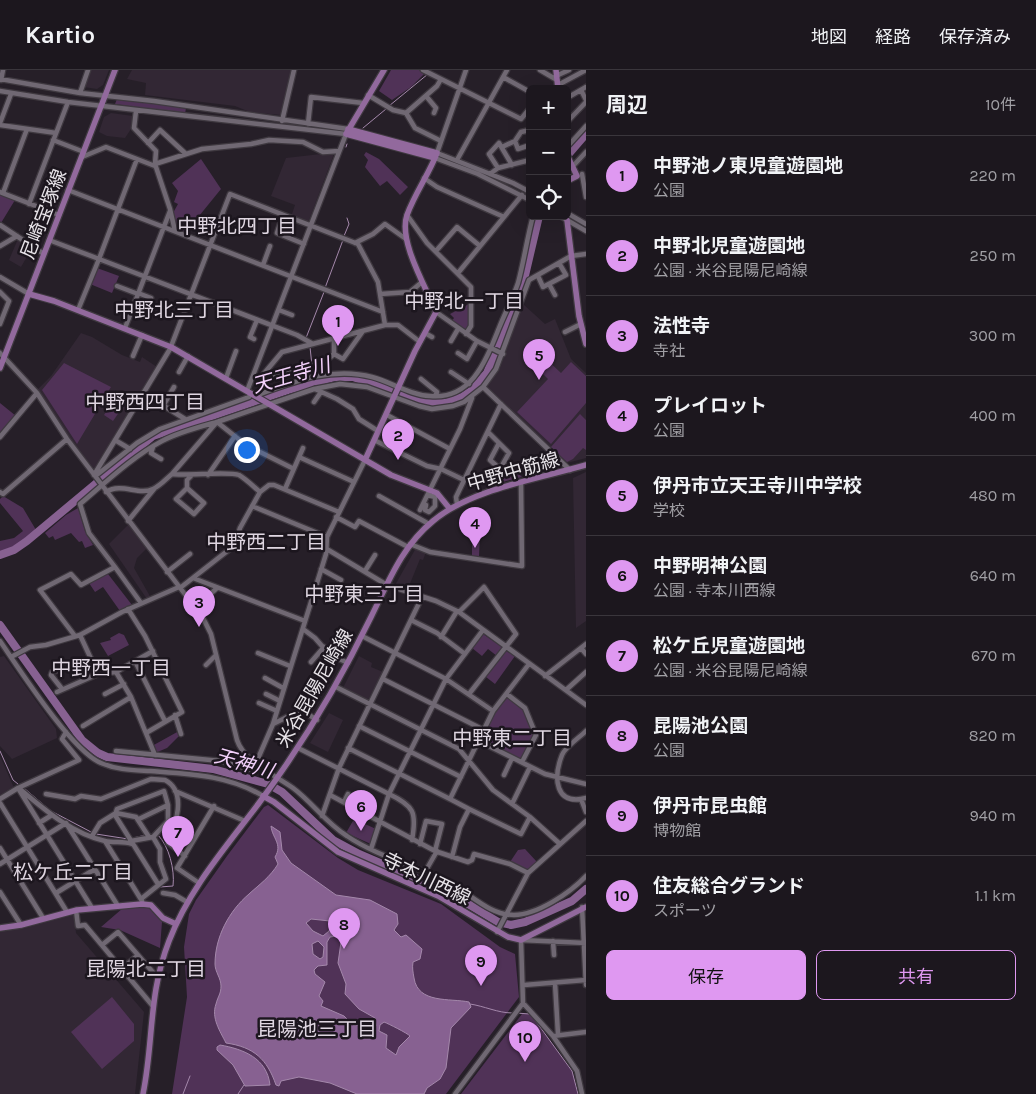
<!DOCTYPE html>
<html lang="ja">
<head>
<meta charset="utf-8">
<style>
	body { margin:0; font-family:Karla,"Noto Sans JP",sans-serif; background:#252027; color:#f1f3f6 }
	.controls { position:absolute; right:15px; top:15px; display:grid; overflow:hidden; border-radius:8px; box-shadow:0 5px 20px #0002 }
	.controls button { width:45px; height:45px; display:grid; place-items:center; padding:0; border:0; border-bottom:1px solid #3a363c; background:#1c171e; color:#f1f3f6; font:25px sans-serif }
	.you { position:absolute; left:246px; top:379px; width:18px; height:18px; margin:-12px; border:4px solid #fff; border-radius:50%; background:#1a73e8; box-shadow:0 0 0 8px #1a73e833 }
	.badge { display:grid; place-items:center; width:32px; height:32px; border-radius:50%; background:#df98f1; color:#111; font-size:16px; font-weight:700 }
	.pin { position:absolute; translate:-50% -41px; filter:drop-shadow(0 1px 2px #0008) }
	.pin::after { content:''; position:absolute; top:26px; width:18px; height:15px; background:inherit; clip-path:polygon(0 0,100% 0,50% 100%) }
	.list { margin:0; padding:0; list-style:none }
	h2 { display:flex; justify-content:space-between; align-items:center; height:65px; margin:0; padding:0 20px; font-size:21px }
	h2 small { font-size:16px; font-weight:400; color:#a09fa4 }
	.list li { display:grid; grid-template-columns:32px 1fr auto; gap:15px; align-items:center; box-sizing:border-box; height:80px; padding:0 20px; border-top:1px solid #3a363c }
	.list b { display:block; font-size:19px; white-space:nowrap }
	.list p { margin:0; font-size:16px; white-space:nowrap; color:#a09fa4 }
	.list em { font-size:16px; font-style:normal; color:#a09fa4 }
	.actions { display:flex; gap:10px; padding:15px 20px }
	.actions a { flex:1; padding:11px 0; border:1px solid #df98f1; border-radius:8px; text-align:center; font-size:18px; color:#df98f1 }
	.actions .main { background:#df98f1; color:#111 }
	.icon { flex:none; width:28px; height:28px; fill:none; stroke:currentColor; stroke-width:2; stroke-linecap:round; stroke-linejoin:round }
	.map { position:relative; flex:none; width:586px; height:1024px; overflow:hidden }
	header { display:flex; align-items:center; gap:30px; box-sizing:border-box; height:70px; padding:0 25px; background:#1c171e; border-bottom:1px solid #3a363c }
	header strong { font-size:24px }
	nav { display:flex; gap:28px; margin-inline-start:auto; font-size:18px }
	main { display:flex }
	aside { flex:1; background:#1c171e }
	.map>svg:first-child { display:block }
	.built { fill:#322734 }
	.green { fill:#503257 }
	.water { fill:#876191; stroke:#a488ab; fill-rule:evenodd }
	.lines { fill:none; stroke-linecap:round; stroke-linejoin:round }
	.stream { stroke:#a488ab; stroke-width:1 }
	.river { stroke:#876191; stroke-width:8 }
	.minor-casing { stroke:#3f3940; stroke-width:7 }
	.major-casing { stroke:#3f3940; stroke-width:8 }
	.minor { stroke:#706873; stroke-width:4.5 }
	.major { stroke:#92699d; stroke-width:5.5 }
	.labels { text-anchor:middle; stroke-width:5; stroke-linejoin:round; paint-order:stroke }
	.street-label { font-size:19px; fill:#e8e4e9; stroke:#1c161e }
	.neighbourhood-label { font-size:20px; fill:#dfd6e1; stroke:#1c161e }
	.water-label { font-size:20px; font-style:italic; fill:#f3d1fb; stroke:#1c161e }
</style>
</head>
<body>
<header>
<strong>Kartio</strong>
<nav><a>地図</a><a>経路</a><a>保存済み</a></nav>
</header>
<main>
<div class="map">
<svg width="586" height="1024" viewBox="0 0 586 1024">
	<rect width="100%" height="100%" fill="#261f28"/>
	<path class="built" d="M91 0H109L103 15 97 19 84 17Z
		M132 0H293L281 45 250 42 235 36 145 25 146 13 127 9Z
		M111 43 133 46 131 59 125 68 107 66 99 62 104 47Z
		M321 84H334L308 153 291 147 295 135 271 126 286 88Z
		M18 169 32 178 21 197 9 190Z
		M523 234 545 254 555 249 571 289 586 303V388L567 393 486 317 500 298Z
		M81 263 92 267 122 285 140 292 142 287 157 297 94 399 68 367 37 320 51 306Z
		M586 402V551L576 558 573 408Z
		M129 454 147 478 137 488 134 498 151 528 147 529 109 474Z
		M416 478 426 482 423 490 420 489 407 521 394 517Z
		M4 586 56 659 57 668 12 689 0 676V587Z
		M359 586 372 593 371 597 383 602 368 630 343 618Z
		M329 643 343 650 328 682 310 673Z
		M0 686 14 718 0 726Z
		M74 843 76 863 144 942 135 1024H0V860Z"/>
	<path class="green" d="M391 0H419L425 3 411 17 392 30 379 21Z
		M117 29 186 38 185 44 115 34Z
		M366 82 379 89 408 117 400 125 387 111 380 116 365 97 368 90 364 85Z
		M201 89 221 119 195 151 192 150 183 162 177 160 173 143 178 134 174 132 178 121 172 113Z
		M0 124 15 130 1 153 0 152Z
		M97 198 119 206 112 223 90 214Z
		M469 234V257L466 263 451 252 454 248 450 244Z
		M543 286 561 303 571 292 586 306V333L551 374 517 342 548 309 534 295Z
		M64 293 111 317 77 374 42 320Z
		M113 331 122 338 113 351 104 345Z
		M0 333 16 346 0 365Z
		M580 344 586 350V380L583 378 573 389 567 392 551 377Z
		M512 397 522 407 487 416 485 414 491 403 499 410Z
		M3 426 23 438 36 460 20 474 0 483V471L14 468 23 461 0 433V429Z
		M78 438 85 461 93 475 85 478 82 471 79 472 71 463 55 470 53 466 49 468 45 463 66 445Z
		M480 462 479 487 472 486V473Z
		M108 504 132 535 120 541 103 517 95 522 89 513Z
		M119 563 124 565 129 575 108 586 100 573 111 570 110 568Z
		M483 564 502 577 497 586 488 579 482 586 472 578Z
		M506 581 515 586 495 614 486 607Z
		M508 627 524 639 534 664 520 690 482 670 494 643Z
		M179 661 180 665 167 678 155 683 152 676Z
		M268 735 338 788 358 800 441 834 500 877 515 884 519 927 446 1024H172L187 927 184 877 189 844 196 830 227 786 264 737Z
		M354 749 376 759 371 774 346 763Z
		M525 779 537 792 528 801 510 792 518 780Z
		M148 836 153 839 162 852 160 878 120 860 101 857 123 838Z
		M112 927 134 954V971L102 999 71 962Z
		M522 944H530L572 1001 578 1024H461Z"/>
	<path class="water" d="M271 756 280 762 282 780 291 793 336 825 370 830 397 844 398 854 394 860 401 867 406 865 422 879 420 889 413 892C412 898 413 902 414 908 418 934 450 928 469 932L471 937 451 958 446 998 440 1009 427 1018 424 1024H357L330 1013 299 1007 281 1011 279 1016 276 1015C267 989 254 977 226 973 220 961 211 948 216 934 218 926 221 924 221 916 221 908 215 902 215 894 215 867 229 841 249 824 260 814 270 807 278 794L275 787C283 774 272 768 271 756ZM311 849 330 851 332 853 329 861 323 866 313 861 306 853ZM337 866 341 872 338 893 346 914 345 924 359 939 375 948 376 956 353 955 344 946 321 936 323 931 319 926 325 912 315 904 314 900 318 896 327 895V872L330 867ZM318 871 324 877 323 887 320 889 313 884 312 874ZM384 952C389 954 407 963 410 966L399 977 396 985 386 978 387 965 379 961 380 955Z
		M220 975C243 979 267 988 270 1015L245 1016 233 995 217 980V977Z"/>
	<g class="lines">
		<path class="stream" d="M430 1 431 0
			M389 36 428 4
			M363 58 386 39
			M346 77 347 74
			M344 166 349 154 347 148
			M325 218 343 170
			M306 268 324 222
			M310 277 313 305
			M0 681 13 710 18 714
			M25 719 51 741 91 762
			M96 764 128 769
			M158 765C169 776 175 800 173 816L160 817
			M133 768 146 765
			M470 934C484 936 498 943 512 943
			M516 943 530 944
			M532 946 572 1001 578 1024
			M183 1024 190 1006
			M238 1024 244 1015"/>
		<path class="river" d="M567 86 586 64
			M0 485 14 480 27 471 153 366 288 320 335 307H353L427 333H445L462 327 471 321 487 303 523 214 539 146
			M0 555 82 670 98 683 107 687 213 699 268 714 282 722 333 770 359 784 450 823 498 852 511 855 525 852 572 831 586 819"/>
		<g class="minor-casing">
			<path id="minor" d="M423 0 521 49 530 38
				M466 0 437 83 513 113 530 122
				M540 0 557 10
				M556 6 569 0
				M503 7 530 22
				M0 9 80 23 154 31 348 59
				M1 10 3 0
				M558 15 586 0
				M581 20 586 30
				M0 21 68 32 346 64 247 321
				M80 23 88 0
				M368 25 393 40 406 43 437 16 441 9
				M426 26 436 38 434 43
				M567 28 586 17
				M136 41 134 58 156 81 155 94
				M406 43 415 58 441 71
				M282 51 294 0
				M567 52 586 32
				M0 53 11 24
				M308 54 311 27 363 33
				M0 55 56 63
				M53 70 84 82
				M515 71 518 79 530 75
				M148 73 160 60 186 84
				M502 77 515 71 521 62 530 60
				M567 77 586 56
				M82 87 106 77 155 96
				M435 88 478 104 530 130
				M137 89 99 189 297 265 313 274
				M457 90 507 0
				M573 96 586 82
				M498 98 489 84 499 73 512 95
				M490 104 498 98 530 90
				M582 104 586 127
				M424 108 437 117 504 147
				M68 120 383 242
				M0 122 59 145
				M3 123 27 59
				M29 134 68 32
				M567 143 586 154
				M283 145 277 163 304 174
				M407 145 427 173 471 217V256L466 264
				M560 146 586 161
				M0 155 44 184
				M175 161 170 139 155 94 202 79 251 74 269 70 303 72 323 82 339 81
				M49 170 99 189 78 240
				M355 173 373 164 385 154 406 169
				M0 176 17 166
				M436 181 457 157 480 176
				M263 195 270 176
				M458 203 522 125
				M538 206 543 217 566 205 559 193
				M0 207 29 224
				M549 214 555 225
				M117 216 138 224
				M0 222 9 231 0 254
				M138 223 151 228
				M380 224 410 222 422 212
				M279 240 292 245
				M436 242 477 271 503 284
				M125 258 170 141
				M565 262 581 254
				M425 263 432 267
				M254 269 250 267 257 250
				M451 271 458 259
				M0 283 37 323 67 369 203 548 211 564 237 670C244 692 275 705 293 718 312 732 326 753 347 766 378 787 417 796 450 813 471 824 489 845 514 845 537 845 570 823 586 806
				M458 283 467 289 477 271
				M334 284 343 289 363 261
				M133 286 142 265
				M179 302 188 286
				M451 302 469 314
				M226 308 236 281
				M421 309 437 322 435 326
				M257 312 325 292 334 284V268
				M256 313 282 282 385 255H398L420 272
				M483 317 570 400
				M315 319 337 329 353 339 359 349 378 361
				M143 323 185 349
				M255 326C293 312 332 296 372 307 391 312 410 325 430 326 472 330 486 290 499 258 505 243 513 228 518 213 524 191 527 168 533 146
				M314 332 321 322
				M163 336 174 317
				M387 345 450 379
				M488 362 509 383 500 399 490 390 499 373
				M0 367 37 323
				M115 370 130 379
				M374 370 427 396 441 399 464 410
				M153 377 151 383 161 389
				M299 387 354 412
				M292 398 246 375 217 352 314 319 340 314 367 317 419 336 432 339 453 336 464 332 483 317 496 299 529 210 571 186 586 184
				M172 404 216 353
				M94 405 170 279 230 124 358 174 378 212 385 255
				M94 405 98 404 137 373 160 359 249 327 251 323
				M208 405 235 366
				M187 418 204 433 194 444 176 429 187 418V410L191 406
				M285 419 303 378
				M0 422 3 424 67 369
				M106 422C122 412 138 426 153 419 160 416 166 409 172 404 187 406 229 401 239 405 246 409 254 417 260 422
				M379 426 429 454
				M457 434 456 427 501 334
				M426 435 425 440 429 442 435 436V427L428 425
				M252 436 327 467
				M420 440 460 359 472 328
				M336 447 355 457 359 451 408 477
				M128 451 154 419
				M410 474 430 482 522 496 521 414
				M325 478 387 515
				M115 497 141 533
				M321 499 341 510
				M365 501 375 485
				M167 502 190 484
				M193 508 305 551
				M387 515 436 531 459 542 586 635
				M180 518 235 475 240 458 260 422 269 415H274L339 442
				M195 538 217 518
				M128 539 145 566 182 642 146 663
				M459 542 484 517 516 564 469 624
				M411 550 437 563 465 584
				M303 559 315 568 329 584 348 593
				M80 565 98 604
				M75 566 40 520 71 504 81 515 115 497 89 463 80 434C106 412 132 387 162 371 179 362 199 357 217 352
				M362 566 446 609 493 641
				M441 567 457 541
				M0 571C20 600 71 680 101 693 117 700 133 700 150 701 190 704 228 705 263 726
				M581 578 586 584
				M258 583 290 596
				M11 587 30 577 46 575 80 565 122 542 179 517
				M135 591 165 651
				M311 592 324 577
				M206 595 216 585
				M116 602 131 627 155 685
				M545 606 586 574
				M265 608 283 618
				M383 609 484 660
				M336 617 459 679 493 720 530 747
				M62 619 51 605 52 602 92 591
				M566 620 586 602
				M57 622 98 604 116 602 153 581
				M105 624 124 614
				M266 624 280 631
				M507 624 525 638 536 665 522 692
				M259 633 277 641
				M175 645 181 664
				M273 654 301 640 317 650
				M83 656 131 627
				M359 656 461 707
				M586 661C580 667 565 677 562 685 553 708 555 736 586 728
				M479 671 545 704 586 714
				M298 678 389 724 446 609 483 560
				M348 678 450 729 493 641 529 594
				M116 681 221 691 253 700 273 654 326 484 327 467 365 390
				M504 705 512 688
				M18 718 92 838
				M21 720C46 741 73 764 105 771 114 773 124 771 132 774
				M175 721 245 751
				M46 724 75 729 81 726 101 729 151 709 165 710C188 722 175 756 168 773L185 786
				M330 725 435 781
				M0 729 18 718 79 690 62 669 66 662
				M450 729 469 739
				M581 729 586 742
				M344 732 348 724
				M0 733 67 842
				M512 734 530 697
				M322 746 339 698 422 527
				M139 749 168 735
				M39 753 52 745
				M92 766 100 753 116 743 136 747 149 767
				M105 771 142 831
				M131 771 153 767 168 751V735L164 721 117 739 115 745 158 814
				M420 774 426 751 442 754 435 781 468 792 472 790 474 784 510 794 528 803 497 862
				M0 778 43 848
				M371 779 389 724C414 736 417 742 412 770
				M452 787 460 757 469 739 521 764 530 747 560 774
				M0 794 66 753 118 836
				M425 802 437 781
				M528 803 586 751
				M199 813 177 798 214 736
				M0 822 21 855
				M56 823 95 799
				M163 823 175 825 187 832
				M141 829 166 809 160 792V779L153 767
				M582 837 586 915
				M76 840 78 856 85 855 152 935
				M553 871 554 885
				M102 875 118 862 157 907
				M122 899 137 886
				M555 913 558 964
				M524 915 586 910
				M523 933 553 966
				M455 1024 523 933 521 870 586 873
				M582 1024 577 1001 553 966 586 962"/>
		</g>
		<g class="major-casing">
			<path id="major" d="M384 0 346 64 435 88
				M556 0 558 19
				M348 59 437 83C429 104 415 123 407 145 398 171 426 217 436 242L415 281 365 390
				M567 85 577 106 567 111
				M567 150 579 246 586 274
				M29 224 54 231 171 277 391 405 437 423 450 439
				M0 298 115 0
				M263 726 274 732 338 782 438 826 508 867 521 870 586 837
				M0 858 21 855 77 840 142 834 151 835 163 848 176 854
				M143 1024C154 970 148 925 169 871 189 819 226 777 259 733 303 674 339 613 371 547 388 513 402 476 433 451 471 419 538 409 586 395"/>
		</g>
		<use href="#minor" class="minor"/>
		<use href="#major" class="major"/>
	</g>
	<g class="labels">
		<g class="street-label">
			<text transform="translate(43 144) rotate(-69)" y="7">尼崎宝塚線</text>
			<text transform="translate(513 401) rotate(-16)" y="7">中野中筋線</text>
			<text transform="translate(314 618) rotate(-60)" y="7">米谷昆陽尼崎線</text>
			<text transform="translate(427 808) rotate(26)" y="7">寺本川西線</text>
		</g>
		<g class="neighbourhood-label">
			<text x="237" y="163">中野北四丁目</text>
			<text x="464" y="238">中野北一丁目</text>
			<text x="174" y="247">中野北三丁目</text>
			<text x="145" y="339">中野西四丁目</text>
			<text x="266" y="479">中野西二丁目</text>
			<text x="364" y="531">中野東三丁目</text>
			<text x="111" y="605">中野西一丁目</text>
			<text x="512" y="675">中野東二丁目</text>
			<text x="73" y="809">松ケ丘二丁目</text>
			<text x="146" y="906">昆陽北二丁目</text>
			<text x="317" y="966">昆陽池三丁目</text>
		</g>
		<g class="water-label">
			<text transform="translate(291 305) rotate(-16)" y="7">天王寺川</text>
			<text transform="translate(244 693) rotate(16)" y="7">天神川</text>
		</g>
	</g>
</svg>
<div class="controls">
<button>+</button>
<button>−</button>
<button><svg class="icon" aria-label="locate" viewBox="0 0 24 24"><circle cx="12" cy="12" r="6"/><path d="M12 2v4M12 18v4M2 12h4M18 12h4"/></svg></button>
</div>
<div class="you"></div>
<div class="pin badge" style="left:338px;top:276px">1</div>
<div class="pin badge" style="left:398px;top:390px">2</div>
<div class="pin badge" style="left:199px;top:557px">3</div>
<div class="pin badge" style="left:475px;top:478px">4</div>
<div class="pin badge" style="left:539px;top:310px">5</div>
<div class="pin badge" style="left:361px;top:761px">6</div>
<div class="pin badge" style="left:178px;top:787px">7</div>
<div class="pin badge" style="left:344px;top:879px">8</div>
<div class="pin badge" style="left:481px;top:916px">9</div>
<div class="pin badge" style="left:525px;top:992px">10</div>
</div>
<aside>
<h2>周辺<small>10件</small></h2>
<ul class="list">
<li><span class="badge">1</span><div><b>中野池ノ東児童遊園地</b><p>公園</p></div><em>220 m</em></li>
<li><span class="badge">2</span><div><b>中野北児童遊園地</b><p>公園 · 米谷昆陽尼崎線</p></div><em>250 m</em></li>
<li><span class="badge">3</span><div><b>法性寺</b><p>寺社</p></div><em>300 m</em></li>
<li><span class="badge">4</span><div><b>プレイロット</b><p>公園</p></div><em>400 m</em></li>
<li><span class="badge">5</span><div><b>伊丹市立天王寺川中学校</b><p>学校</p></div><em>480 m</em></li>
<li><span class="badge">6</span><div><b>中野明神公園</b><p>公園 · 寺本川西線</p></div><em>640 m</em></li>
<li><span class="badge">7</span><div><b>松ケ丘児童遊園地</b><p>公園 · 米谷昆陽尼崎線</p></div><em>670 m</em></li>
<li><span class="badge">8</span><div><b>昆陽池公園</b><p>公園</p></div><em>820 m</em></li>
<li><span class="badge">9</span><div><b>伊丹市昆虫館</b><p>博物館</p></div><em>940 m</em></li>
<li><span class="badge">10</span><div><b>住友総合グランド</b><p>スポーツ</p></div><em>1.1 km</em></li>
</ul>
<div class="actions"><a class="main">保存</a><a>共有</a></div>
</aside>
</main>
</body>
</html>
